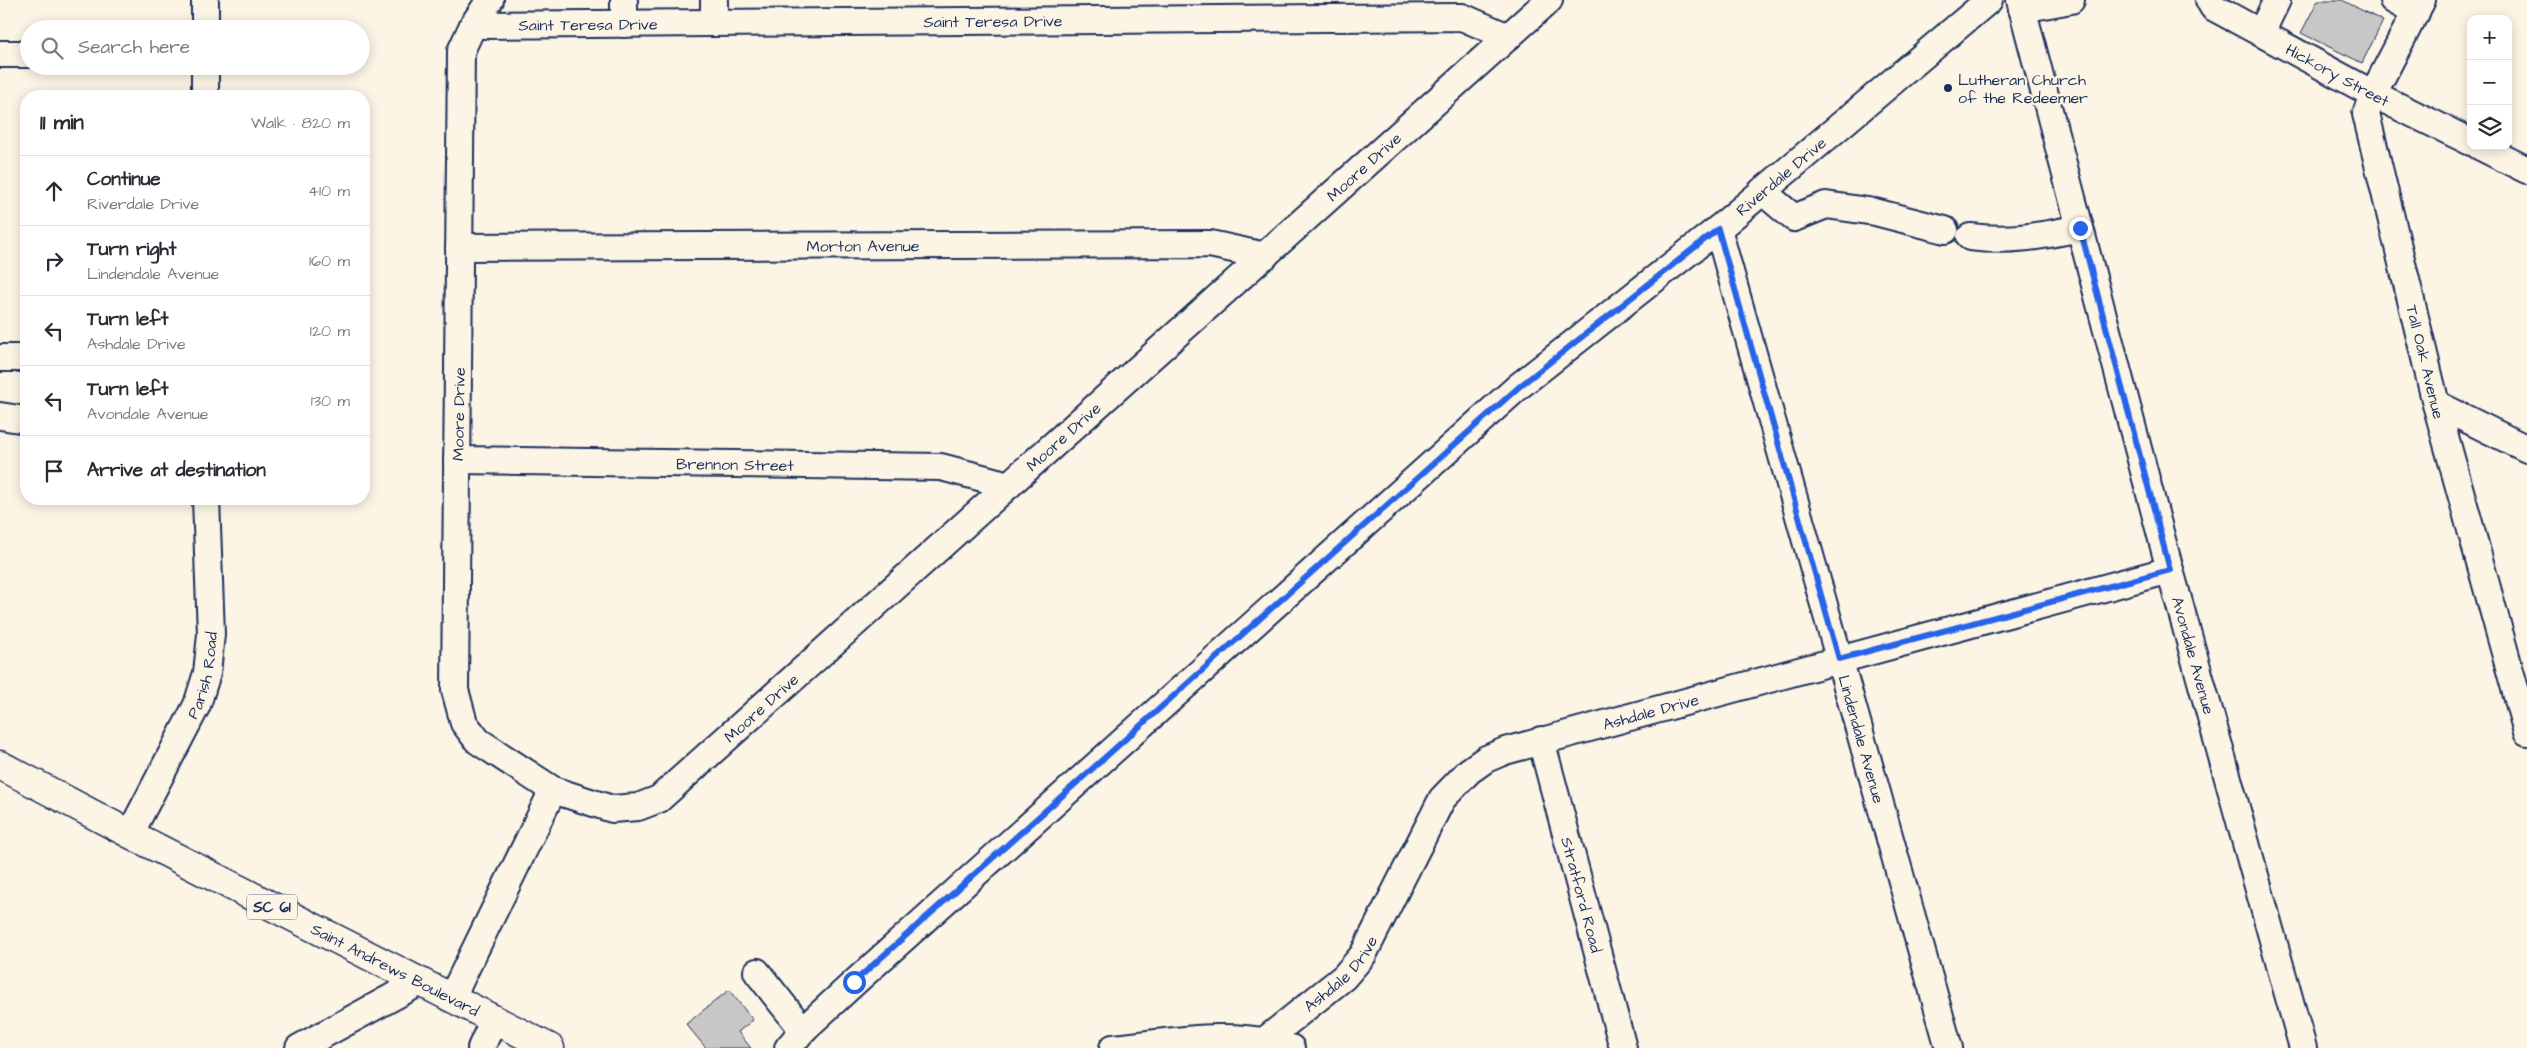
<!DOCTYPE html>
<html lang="en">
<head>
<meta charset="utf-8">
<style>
	body { margin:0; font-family:"Architects Daughter",sans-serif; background:#f2f2f3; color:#2b2b33 }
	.controls { position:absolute; right:15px; top:15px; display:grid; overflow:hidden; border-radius:10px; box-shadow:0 2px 12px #0003 }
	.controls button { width:45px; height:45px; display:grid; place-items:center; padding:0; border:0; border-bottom:1px solid #e1e1e2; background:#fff; color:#2b2b33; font:25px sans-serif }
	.stop { position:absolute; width:15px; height:15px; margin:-11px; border:4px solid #2563eb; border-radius:50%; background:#fff }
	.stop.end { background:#2563eb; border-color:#fff; box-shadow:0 1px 5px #0008 }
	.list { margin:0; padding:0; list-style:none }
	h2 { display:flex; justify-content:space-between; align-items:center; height:65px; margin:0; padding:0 20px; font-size:21px }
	h2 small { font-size:16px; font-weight:400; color:#7c7c81 }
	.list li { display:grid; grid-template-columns:32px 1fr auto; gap:15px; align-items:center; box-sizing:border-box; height:70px; padding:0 20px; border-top:1px solid #e1e1e2 }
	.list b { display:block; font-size:19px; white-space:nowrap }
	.list p { margin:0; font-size:16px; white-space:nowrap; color:#7c7c81 }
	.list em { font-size:16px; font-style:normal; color:#7c7c81 }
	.icon { flex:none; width:28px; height:28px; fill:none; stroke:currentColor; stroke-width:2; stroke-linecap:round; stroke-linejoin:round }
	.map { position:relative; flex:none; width:2527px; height:1048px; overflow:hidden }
	.search { position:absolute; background:#fff; box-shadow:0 2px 12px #0003; left:20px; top:20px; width:350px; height:55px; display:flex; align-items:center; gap:12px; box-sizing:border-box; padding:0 18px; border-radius:28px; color:#7c7c81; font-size:19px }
	.panel { position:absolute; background:#fff; box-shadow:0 2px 12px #0003; left:20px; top:90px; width:350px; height:415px; border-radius:20px }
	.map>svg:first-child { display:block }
	.building { fill:#c8c7c6; stroke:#1b2f5e }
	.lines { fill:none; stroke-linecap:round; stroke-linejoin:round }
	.minor-casing { stroke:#1b2f5e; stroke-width:30 }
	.major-casing { stroke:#1b2f5e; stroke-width:31 }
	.minor { stroke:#fcf5e5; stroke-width:26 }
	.major { stroke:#fcf5e5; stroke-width:28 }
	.route { stroke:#2563eb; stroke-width:6 }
	.poi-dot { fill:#1b2f5e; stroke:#fcf5e5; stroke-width:2 }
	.labels { text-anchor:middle; stroke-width:4.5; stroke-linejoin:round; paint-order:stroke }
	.shield { fill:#fcf5e5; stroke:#5e6a86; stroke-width:1 }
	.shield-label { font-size:15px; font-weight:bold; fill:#1b2f5e }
	.street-label { font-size:16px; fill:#1b2f5e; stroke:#fcf5e5 }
	.poi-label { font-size:16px; fill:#1b2f5e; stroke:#fcf5e5; text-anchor:start }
</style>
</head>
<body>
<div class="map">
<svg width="2527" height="1048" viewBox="0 0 2527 1048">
	<rect width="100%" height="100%" fill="#fcf5e5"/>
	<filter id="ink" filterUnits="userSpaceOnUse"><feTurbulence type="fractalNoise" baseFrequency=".02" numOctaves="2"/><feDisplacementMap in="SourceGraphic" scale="10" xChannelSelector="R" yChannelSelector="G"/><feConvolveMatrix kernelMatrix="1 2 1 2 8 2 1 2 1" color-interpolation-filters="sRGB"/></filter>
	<g filter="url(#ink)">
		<path class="building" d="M2318 0H2342L2383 21 2362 63 2301 33Z
			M729 990 753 1020 738 1032 751 1048H706L686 1024Z"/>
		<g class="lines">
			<g class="minor-casing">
				<g id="minor">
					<path id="s1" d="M490 0 473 25 461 51 455 690 464 723 478 741 553 790 612 809 638 807 659 799 1549 0"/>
					<path d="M714 0V23"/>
					<path id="s2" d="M2020 0 2170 570 2303 1048"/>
					<path id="s3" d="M2209 0 2213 7 2373 94 2471 142"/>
					<path d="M2393 0 2416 13"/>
					<path id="s4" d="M2422 0 2373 94 2366 114 2436 404 2527 732"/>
					<path d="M2022 9 2071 0"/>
					<path d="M624 24V0"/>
					<path id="s5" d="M473 25 1462 17 1508 37"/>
					<path d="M205 29V0"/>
					<path d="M2261 33 2277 0"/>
					<path d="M0 54H29"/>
					<path d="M205 96V66"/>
					<path d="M2479 146 2527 170"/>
					<path d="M1762 191 1794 218 1826 205 1875 212 1945 230"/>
					<path id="s6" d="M1718 229 1949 1048"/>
					<path d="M1970 237C2010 242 2041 236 2080 228"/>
					<path id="s7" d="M459 247 1210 244 1265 256"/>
					<path d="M0 358H26"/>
					<path d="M2436 404 2527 449"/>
					<path d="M0 416 26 420"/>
					<path id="s8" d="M457 460 941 467 1009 485"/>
					<path id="s9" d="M1541 740 1623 1048"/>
					<path id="s10" d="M130 834 197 705 207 673 211 634 206 499"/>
					<path d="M757 972 803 1030"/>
					<path d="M452 997 553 790"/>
					<path id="s11" d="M1263 1042 1344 977 1363 955 1442 799 1469 771 1486 759 1505 751 2170 570"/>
					<path d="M299 1048 420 982"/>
					<path d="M481 1048 494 1019"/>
					<path id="s12" d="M788 1048 803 1030 855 982 1519 386 1718 229 1989 0"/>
					<path d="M1113 1048C1172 1042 1233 1029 1291 1048"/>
				</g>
			</g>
			<g class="major-casing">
				<g id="major">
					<path id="s13" d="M0 765 130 834 550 1048"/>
				</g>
			</g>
			<use href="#minor" class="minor"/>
			<use href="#major" class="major"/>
		</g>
	</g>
	<g class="lines" filter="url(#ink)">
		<path class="route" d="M854 982 1520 386 1718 229 1839 659 2170 570 2080 228"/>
	</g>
	<circle class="poi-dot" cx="1948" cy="88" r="5"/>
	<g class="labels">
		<rect class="shield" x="247" y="894.5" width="50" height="25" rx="4"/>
		<g class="shield-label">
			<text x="272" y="912">SC 61</text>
		</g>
		<g class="street-label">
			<text dy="6" stroke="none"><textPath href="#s5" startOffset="520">Saint Teresa Drive</textPath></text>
			<text dy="6" stroke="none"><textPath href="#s5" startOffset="115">Saint Teresa Drive</textPath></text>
			<text dy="6" stroke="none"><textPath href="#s3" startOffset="150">Hickory Street</textPath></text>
			<text dy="6" stroke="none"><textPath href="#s1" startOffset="1902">Moore Drive</textPath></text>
			<text dy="6" stroke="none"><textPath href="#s12" startOffset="1322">Riverdale Drive</textPath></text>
			<text dy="6" stroke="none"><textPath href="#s7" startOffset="404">Morton Avenue</textPath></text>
			<text dy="6" stroke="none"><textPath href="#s4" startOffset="382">Tall Oak Avenue</textPath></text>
			<text transform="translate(458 414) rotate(-89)" y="6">Moore Drive</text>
			<text dy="6" stroke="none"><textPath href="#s1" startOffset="1498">Moore Drive</textPath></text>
			<text dy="6" stroke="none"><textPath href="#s8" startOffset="278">Brennon Street</textPath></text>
			<text dy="6" stroke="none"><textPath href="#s2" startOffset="678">Avondale Avenue</textPath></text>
			<text dy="6" stroke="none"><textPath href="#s10" startOffset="176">Parish Road</textPath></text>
			<text dy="6" stroke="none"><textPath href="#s1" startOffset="1092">Moore Drive</textPath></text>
			<text dy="6" stroke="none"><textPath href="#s11" startOffset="539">Ashdale Drive</textPath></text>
			<text dy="6" stroke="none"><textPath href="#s6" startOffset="530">Lindendale Avenue</textPath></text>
			<text dy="6" stroke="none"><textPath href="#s9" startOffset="160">Stratford Road</textPath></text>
			<text dy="6" stroke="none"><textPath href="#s13" startOffset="445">Saint Andrews Boulevard</textPath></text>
			<text dy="6" stroke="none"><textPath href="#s11" startOffset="104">Ashdale Drive</textPath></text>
		</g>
		<g class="poi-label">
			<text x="1958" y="85">Lutheran Church<tspan x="1958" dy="18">of the Redeemer</tspan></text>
		</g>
	</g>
</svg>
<div class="controls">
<button>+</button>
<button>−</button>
<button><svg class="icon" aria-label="layers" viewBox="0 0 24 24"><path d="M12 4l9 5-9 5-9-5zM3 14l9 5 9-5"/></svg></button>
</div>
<div class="stop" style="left:854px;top:982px"></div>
<div class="stop end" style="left:2080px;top:228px"></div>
<div class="search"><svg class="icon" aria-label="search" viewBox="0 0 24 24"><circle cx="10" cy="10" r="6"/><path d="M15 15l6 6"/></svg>Search here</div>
<section class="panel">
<h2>11 min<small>Walk · 820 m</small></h2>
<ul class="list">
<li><svg class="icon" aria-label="ahead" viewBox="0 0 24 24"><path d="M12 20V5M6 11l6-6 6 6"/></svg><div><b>Continue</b><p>Riverdale Drive</p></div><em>410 m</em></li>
<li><svg class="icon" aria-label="right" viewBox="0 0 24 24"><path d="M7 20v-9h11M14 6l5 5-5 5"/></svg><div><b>Turn right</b><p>Lindendale Avenue</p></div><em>160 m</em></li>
<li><svg class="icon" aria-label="left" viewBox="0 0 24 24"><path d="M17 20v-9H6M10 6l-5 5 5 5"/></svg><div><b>Turn left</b><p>Ashdale Drive</p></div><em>120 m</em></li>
<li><svg class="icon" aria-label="left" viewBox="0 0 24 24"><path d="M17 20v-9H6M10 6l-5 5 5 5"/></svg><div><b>Turn left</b><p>Avondale Avenue</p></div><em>130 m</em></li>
<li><svg class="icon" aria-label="arrive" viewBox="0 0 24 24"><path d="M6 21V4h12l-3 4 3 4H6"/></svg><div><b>Arrive at destination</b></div></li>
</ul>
</section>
</div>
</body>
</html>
